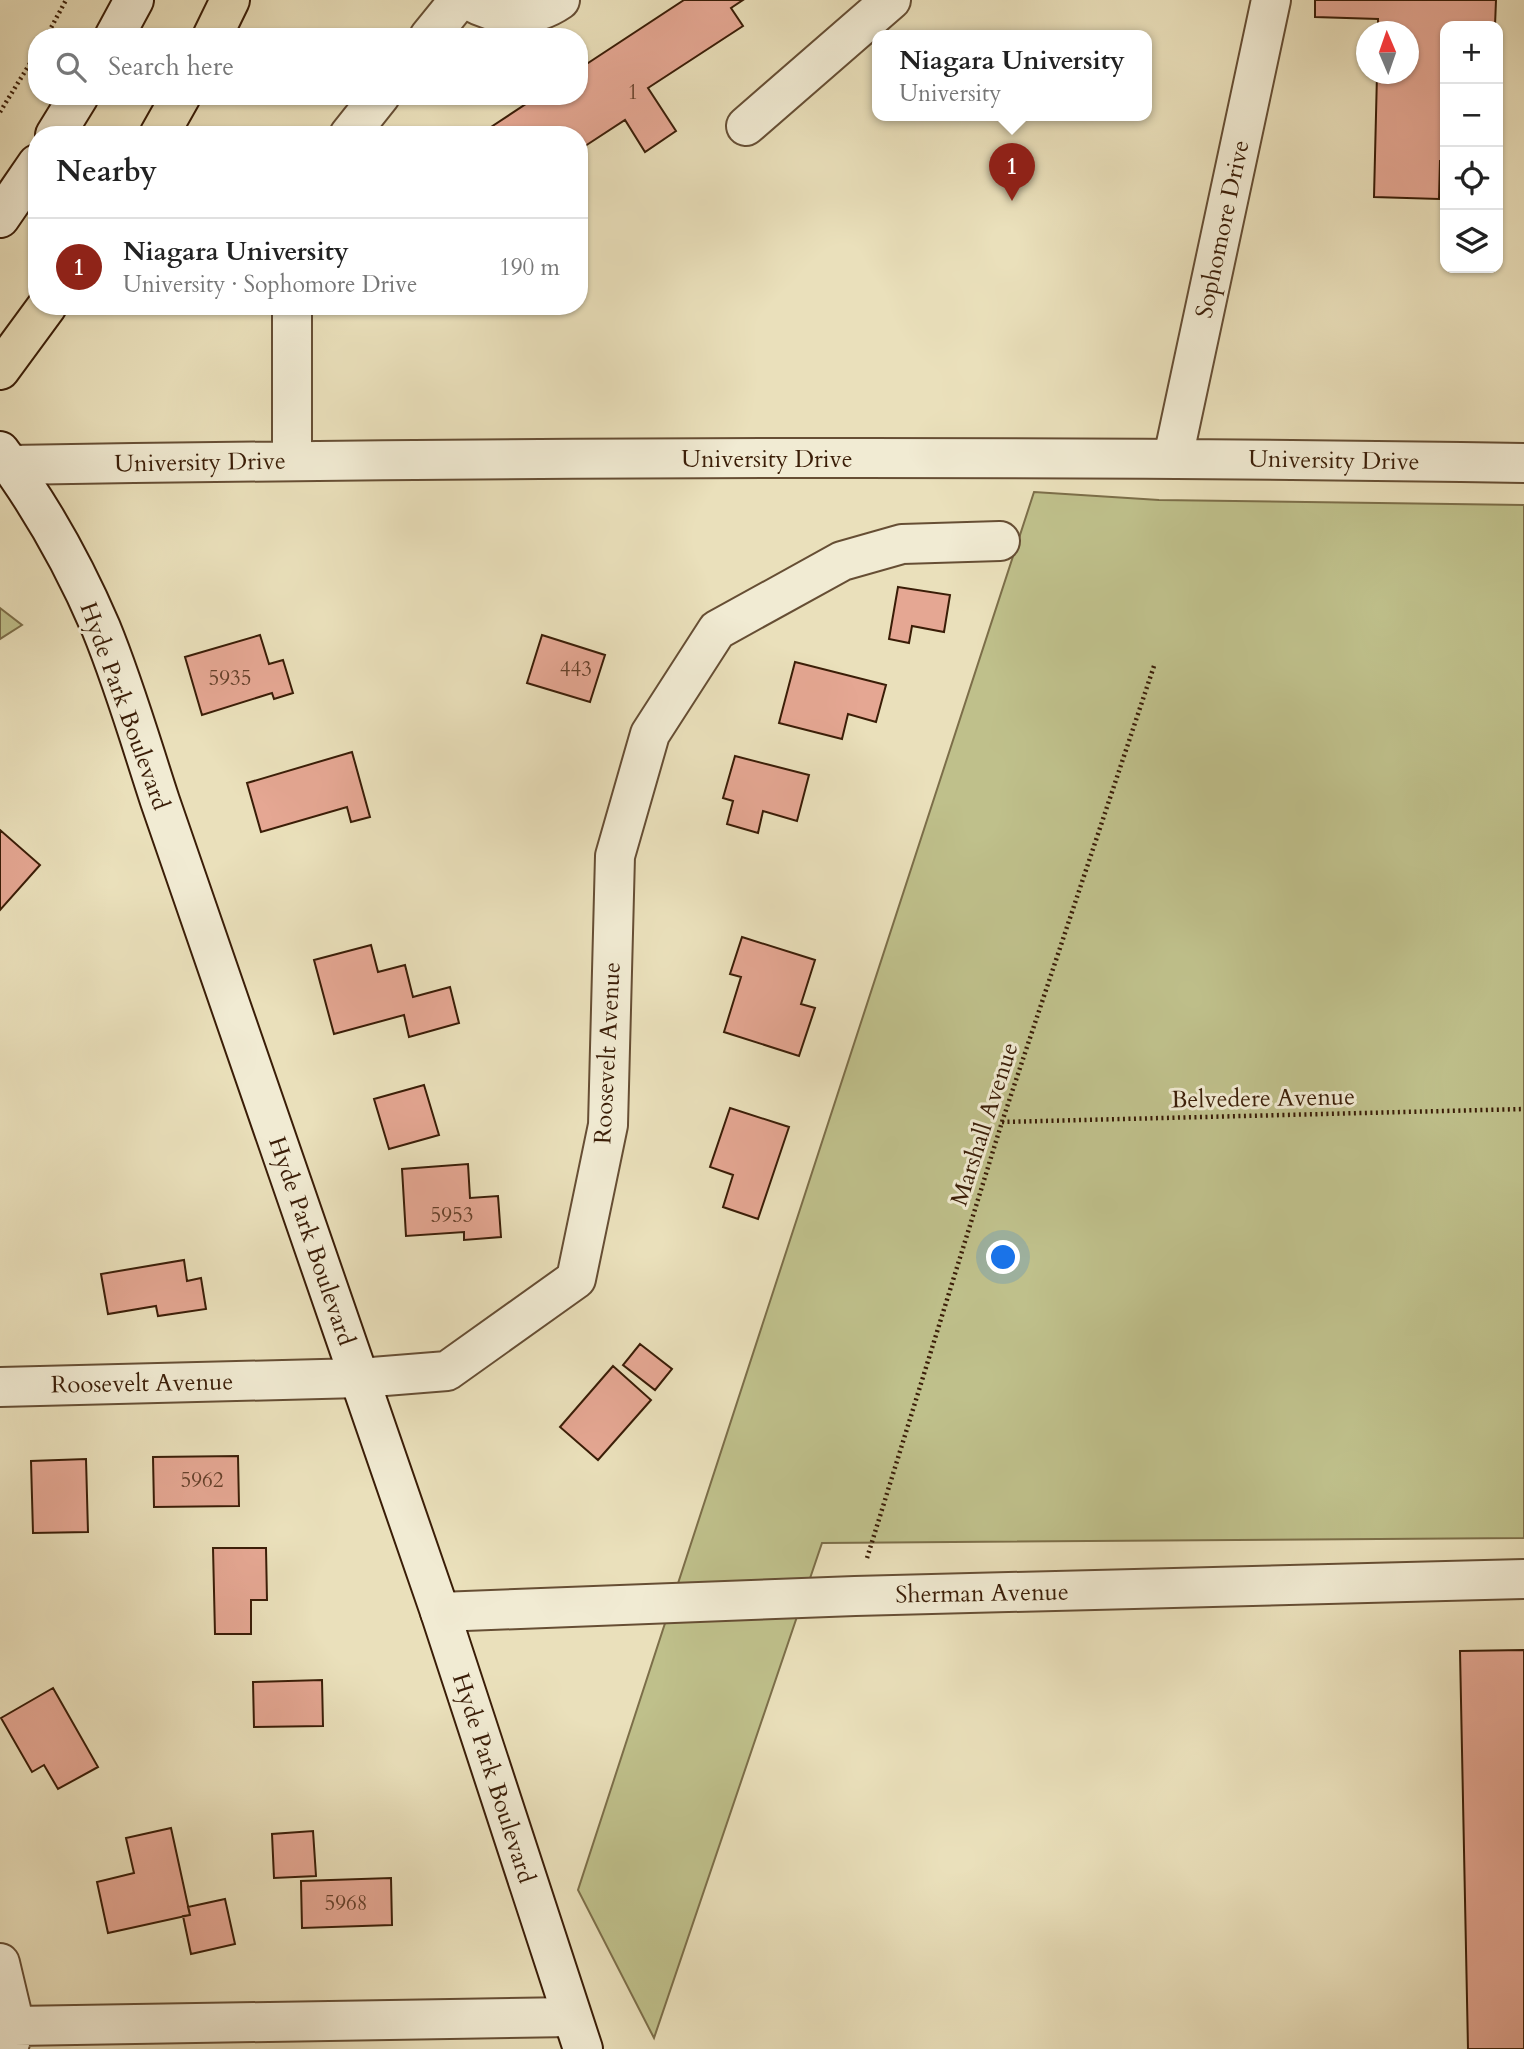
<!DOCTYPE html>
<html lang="en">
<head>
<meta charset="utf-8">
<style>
	body { margin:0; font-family:Cardo,serif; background:#f2f2f2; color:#222 }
	.controls { position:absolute; right:21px; top:21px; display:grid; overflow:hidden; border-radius:14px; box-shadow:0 2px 5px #0004 }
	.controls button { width:63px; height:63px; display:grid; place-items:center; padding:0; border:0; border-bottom:2px solid #e0e0e0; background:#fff; color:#222; font:35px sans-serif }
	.compass { position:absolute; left:1356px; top:21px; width:63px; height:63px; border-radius:50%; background:#fff; box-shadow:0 2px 5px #0004; rotate:358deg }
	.you { position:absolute; left:1004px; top:1258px; width:24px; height:24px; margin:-18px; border:5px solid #fff; border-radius:50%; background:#1a73e8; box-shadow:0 0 0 10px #1a73e833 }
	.badge { display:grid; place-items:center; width:46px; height:46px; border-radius:50%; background:#8f2418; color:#fff; font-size:23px; font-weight:700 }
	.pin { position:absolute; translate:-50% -58px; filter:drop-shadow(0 2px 4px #0008) }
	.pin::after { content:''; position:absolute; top:37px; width:24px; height:21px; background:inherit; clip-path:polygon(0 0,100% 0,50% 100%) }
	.popup { position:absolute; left:872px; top:30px; width:280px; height:91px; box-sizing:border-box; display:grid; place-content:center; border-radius:14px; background:#fff; filter:drop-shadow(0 2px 5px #0005); font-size:23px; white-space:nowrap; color:#767676 }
	.popup b { font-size:26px; color:#222 }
	.popup::after { content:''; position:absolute; left:50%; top:100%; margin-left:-14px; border:14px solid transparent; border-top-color:#fff }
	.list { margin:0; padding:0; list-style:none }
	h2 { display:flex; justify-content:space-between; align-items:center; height:91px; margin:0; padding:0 28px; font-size:30px }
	h2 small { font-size:23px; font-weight:400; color:#767676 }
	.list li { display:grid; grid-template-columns:46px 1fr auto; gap:21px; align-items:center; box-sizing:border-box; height:98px; padding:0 28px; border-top:2px solid #e0e0e0 }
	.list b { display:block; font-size:26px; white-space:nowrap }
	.list p { margin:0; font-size:23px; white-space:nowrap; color:#767676 }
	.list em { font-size:23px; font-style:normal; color:#767676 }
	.icon { flex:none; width:38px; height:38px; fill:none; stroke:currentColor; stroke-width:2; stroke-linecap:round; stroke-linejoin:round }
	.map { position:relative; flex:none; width:1524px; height:2049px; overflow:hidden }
	.search { position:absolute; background:#fff; box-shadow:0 2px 5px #0004; left:28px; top:28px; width:560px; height:77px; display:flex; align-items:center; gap:18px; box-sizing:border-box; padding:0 24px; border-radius:28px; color:#767676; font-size:26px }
	.panel { position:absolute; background:#fff; box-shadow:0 2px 5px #0004; left:28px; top:126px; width:560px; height:189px; border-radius:28px }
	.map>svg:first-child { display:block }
	.green { fill:#bfc08b; stroke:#7c6e49; stroke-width:2 }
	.building { fill:#e5a793; stroke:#3a1d07; stroke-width:2 }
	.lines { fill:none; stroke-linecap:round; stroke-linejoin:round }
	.street-casing { stroke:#664e34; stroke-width:42 }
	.secondary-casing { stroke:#3a1d07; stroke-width:42 }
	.primary-casing { stroke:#3a1d07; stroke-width:42 }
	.path { stroke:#3a1d07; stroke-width:4.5; stroke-dasharray:2 3.5; stroke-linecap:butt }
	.street { stroke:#f1ebd3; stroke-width:38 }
	.secondary { stroke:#f1ebd3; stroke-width:38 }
	.primary { stroke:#eae0bb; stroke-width:38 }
	.labels { text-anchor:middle; stroke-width:6; stroke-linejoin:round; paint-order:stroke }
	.number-label { font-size:21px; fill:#65402a }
	.street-label { font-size:24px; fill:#3a1d07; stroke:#f1ebd3 }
</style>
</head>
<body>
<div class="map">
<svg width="1524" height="2049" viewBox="0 0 1524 2049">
	<rect width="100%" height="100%" fill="#eae0bb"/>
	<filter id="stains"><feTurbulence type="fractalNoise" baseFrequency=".00286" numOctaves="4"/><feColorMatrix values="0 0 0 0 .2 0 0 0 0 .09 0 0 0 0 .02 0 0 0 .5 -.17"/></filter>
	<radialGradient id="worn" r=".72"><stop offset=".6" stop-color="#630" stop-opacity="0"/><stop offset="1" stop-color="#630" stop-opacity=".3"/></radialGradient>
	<path class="green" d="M1034 492 1159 500 1524 505V1538L822 1543 654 2038 578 1890Z
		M0 608 22 625 0 639Z"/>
	<path class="building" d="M684 0H743L731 8 743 26 648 88 676 131 645 152 625 120 579 150V135H496L491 127 538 96H579V69Z
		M1315 0H1496L1495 26H1445V161H1440L1439 199 1374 197 1377 74H1408V32H1378V19L1315 17Z
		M579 159 586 169 579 174Z
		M898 587 950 595 944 632 912 626 909 643 889 639Z
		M260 635 269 664 283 660 293 693 274 699 272 693 202 715 185 657Z
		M542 635 605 655 590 702 527 683Z
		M795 662 886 685 876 722 848 714 842 739 779 723Z
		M352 752 370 817 351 822 347 807 261 832 247 783Z
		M735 756 809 775 797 821 763 811 758 833 727 824 733 801 723 798Z
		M0 830 40 865 0 910Z
		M742 937 815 960 801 1004 815 1008 799 1056 724 1032 741 977 730 974Z
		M371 945 378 972 405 965 413 997 450 987 459 1023 409 1037 404 1015 334 1034 314 960Z
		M424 1085 439 1135 389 1149 374 1099Z
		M730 1108 789 1127 758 1219 723 1207 733 1175 710 1167Z
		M468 1164 470 1198 498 1196 501 1237 464 1240V1232L406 1236 402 1169Z
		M184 1260 187 1281 201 1278 206 1309 158 1316 156 1306 108 1314 101 1274Z
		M640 1344 672 1369 655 1390 623 1365Z
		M613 1366 651 1400 598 1460 560 1427Z
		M238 1456 239 1506 154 1507 153 1457Z
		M86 1459 88 1532 33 1533 31 1461Z
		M213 1548H266L267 1600H251V1634H215Z
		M1524 1650V2049H1468L1460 1651Z
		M322 1680 323 1726 254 1727 253 1682Z
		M53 1688 98 1767 58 1789 44 1765 32 1772 1 1718Z
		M171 1828 190 1915 108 1933 97 1882 134 1873 126 1838Z
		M313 1831 316 1876 274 1878 272 1834Z
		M391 1878 392 1925 302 1928 301 1881Z
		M225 1899 235 1944 191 1954 183 1916 190 1915 188 1907Z"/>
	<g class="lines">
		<g class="street-casing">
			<path id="street" d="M468 0C498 17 531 20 560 0
				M429 37 459 0
				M746 126 891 0
				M349 135 380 96
				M292 306V460
				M1173 458 1271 0
				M10 465C515 457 1019 455 1524 463
				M0 1387 360 1378 447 1371 576 1279 608 1125 615 856 650 734 717 630 842 561 902 544 1000 541
				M440 1612 855 1596 1524 1579
				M0 1963 15 2026 8 2049
				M15 2026 571 2017"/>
		</g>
		<g class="secondary-casing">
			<path id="secondary" d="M114 37 134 0
				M55 135 79 96
				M0 218 37 164
				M0 451C41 506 74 565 101 628 124 684 141 743 160 801L440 1612 583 2049"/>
		</g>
		<g class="primary-casing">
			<path id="primary" d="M212 37 230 0
				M159 135 181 96
				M0 370 47 306"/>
		</g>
		<path class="path" d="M46 37 66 0
			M0 112 37 52
			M1002 1122 1524 1109
			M867 1558 1002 1122 1154 666"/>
		<use href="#street" class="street"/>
		<use href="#secondary" class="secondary"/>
		<use href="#primary" class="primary"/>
	</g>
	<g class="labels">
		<g class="number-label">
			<text x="633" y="99">1</text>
			<text x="576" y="676">443</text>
			<text x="230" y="685">5935</text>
			<text x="452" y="1222">5953</text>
			<text x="202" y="1487">5962</text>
			<text x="346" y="1910">5968</text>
		</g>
		<g class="street-label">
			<text transform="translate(1222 229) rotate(-78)" y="8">Sophomore Drive</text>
			<text x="767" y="467">University Drive</text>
			<text transform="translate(1334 460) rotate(1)" y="8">University Drive</text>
			<text transform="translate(200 462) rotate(-1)" y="8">University Drive</text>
			<text transform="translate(125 706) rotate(70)" y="8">Hyde Park Boulevard</text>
			<text transform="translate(607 1053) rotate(-87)" y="8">Roosevelt Avenue</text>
			<text transform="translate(1263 1098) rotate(-1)" y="8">Belvedere Avenue</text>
			<text transform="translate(984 1124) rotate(-72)" y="8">Marshall Avenue</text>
			<text transform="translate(312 1241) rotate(71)" y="8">Hyde Park Boulevard</text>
			<text transform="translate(142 1383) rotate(-1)" y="8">Roosevelt Avenue</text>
			<text transform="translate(982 1593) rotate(-1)" y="8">Sherman Avenue</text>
			<text transform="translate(494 1778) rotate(72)" y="8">Hyde Park Boulevard</text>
		</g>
	</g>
	<rect width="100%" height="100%" filter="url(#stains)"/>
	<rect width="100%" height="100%" fill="url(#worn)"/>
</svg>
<div class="controls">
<button>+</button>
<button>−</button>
<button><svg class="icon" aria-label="locate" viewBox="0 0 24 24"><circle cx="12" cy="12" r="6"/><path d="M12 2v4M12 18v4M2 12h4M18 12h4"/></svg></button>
<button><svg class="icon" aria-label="layers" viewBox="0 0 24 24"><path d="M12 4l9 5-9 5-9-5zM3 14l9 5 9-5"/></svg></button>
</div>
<svg class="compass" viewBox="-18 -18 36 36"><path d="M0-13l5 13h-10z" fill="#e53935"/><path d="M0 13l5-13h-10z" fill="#767676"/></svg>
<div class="you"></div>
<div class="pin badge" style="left:1012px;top:201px">1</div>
<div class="popup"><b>Niagara University</b>University</div>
<div class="search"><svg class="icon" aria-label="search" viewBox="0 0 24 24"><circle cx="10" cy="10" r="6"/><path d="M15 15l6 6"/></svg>Search here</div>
<section class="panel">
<h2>Nearby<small></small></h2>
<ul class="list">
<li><span class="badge">1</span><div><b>Niagara University</b><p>University · Sophomore Drive</p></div><em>190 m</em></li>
</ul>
</section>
</div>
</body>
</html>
